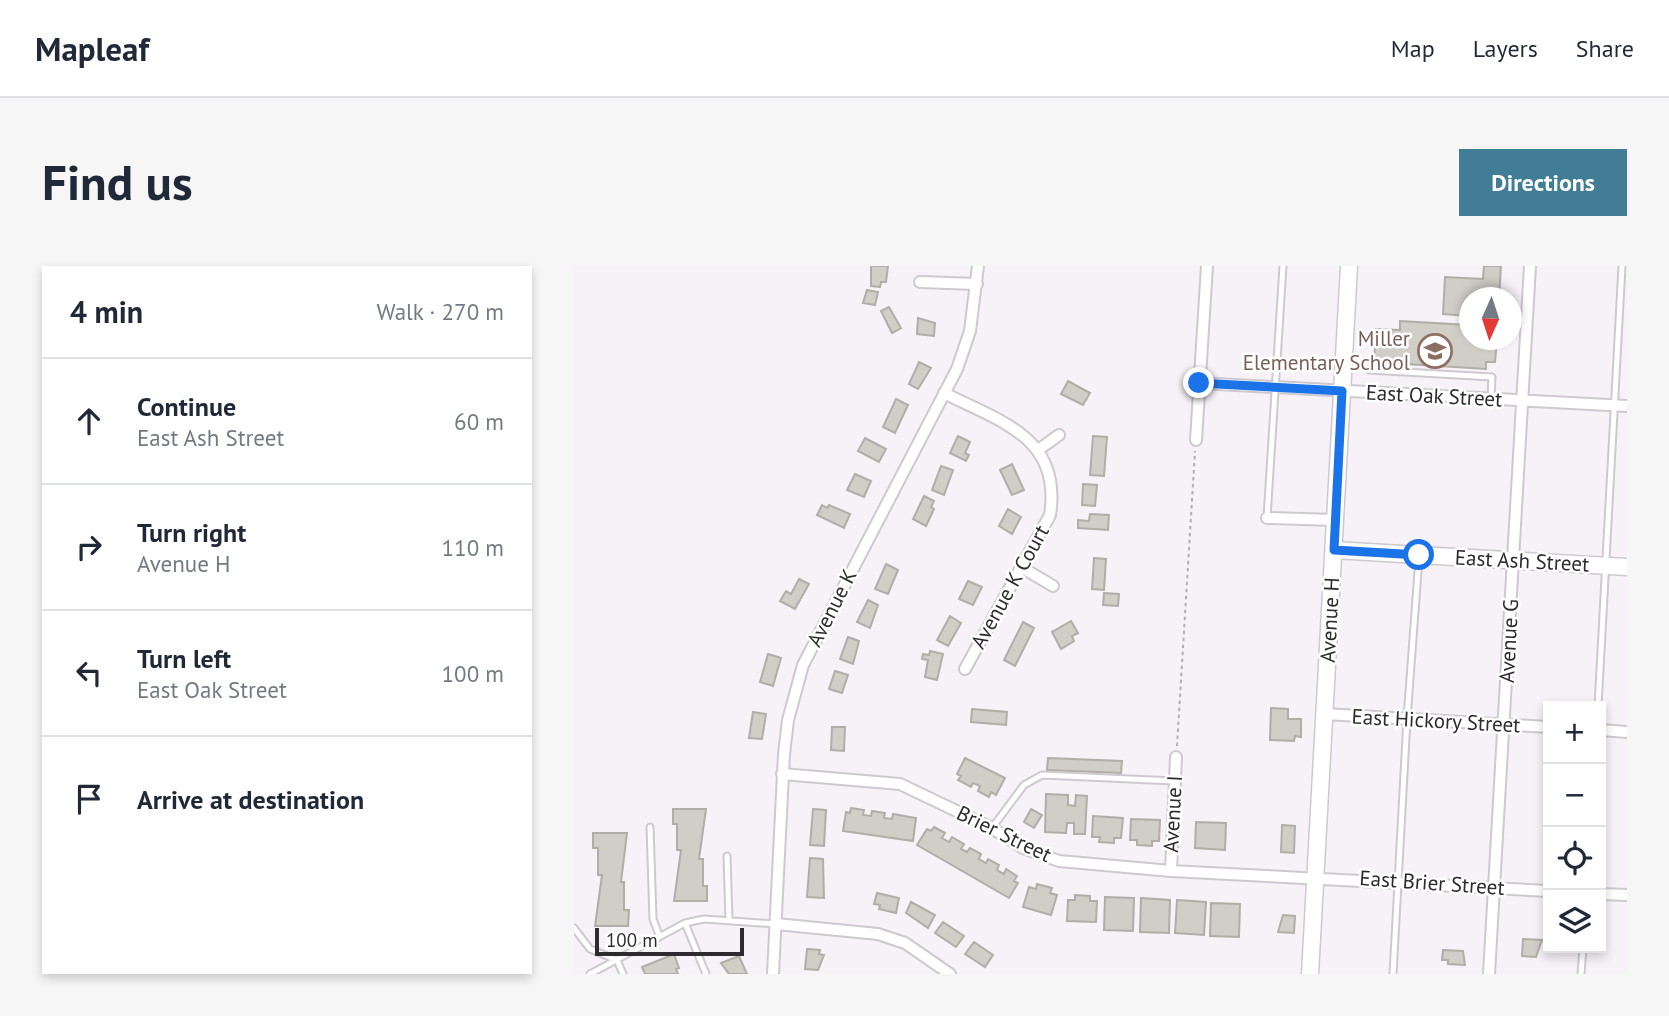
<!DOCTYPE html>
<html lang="en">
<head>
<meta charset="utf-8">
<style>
	body { margin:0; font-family:"PT Sans",sans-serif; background:#f6f6f7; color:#1f2937 }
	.controls { position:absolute; right:21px; bottom:21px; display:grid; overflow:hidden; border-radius:0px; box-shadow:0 4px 10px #0003 }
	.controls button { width:63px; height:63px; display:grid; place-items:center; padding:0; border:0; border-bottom:2px solid #e0e1e3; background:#fff; color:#1f2937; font:35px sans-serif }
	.compass { position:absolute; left:885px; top:21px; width:63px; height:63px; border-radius:50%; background:#fff; box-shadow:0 4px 10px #0003; rotate:183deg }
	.scale { position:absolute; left:21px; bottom:18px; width:149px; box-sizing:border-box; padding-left:7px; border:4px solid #2d2b2d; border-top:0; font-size:19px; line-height:24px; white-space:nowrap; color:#2d2b2d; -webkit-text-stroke:5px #fff; paint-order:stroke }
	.stop { position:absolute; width:21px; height:21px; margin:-16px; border:5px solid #1a73e8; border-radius:50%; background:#fff }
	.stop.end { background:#1a73e8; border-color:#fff; box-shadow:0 2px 7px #0008 }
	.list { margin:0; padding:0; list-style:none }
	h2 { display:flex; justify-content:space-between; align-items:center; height:91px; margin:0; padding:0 28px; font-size:30px }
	h2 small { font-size:23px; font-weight:400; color:#747a83 }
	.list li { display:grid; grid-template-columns:46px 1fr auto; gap:21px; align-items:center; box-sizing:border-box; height:126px; padding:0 28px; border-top:2px solid #e0e1e3 }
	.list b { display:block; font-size:26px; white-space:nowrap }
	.list p { margin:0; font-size:23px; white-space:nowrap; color:#747a83 }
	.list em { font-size:23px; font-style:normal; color:#747a83 }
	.icon { flex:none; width:38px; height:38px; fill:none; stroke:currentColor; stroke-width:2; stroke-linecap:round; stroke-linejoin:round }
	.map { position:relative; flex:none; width:1053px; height:708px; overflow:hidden; border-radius:0px }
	header { display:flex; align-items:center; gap:42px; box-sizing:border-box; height:98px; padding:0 35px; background:#fff; border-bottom:2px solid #e0e1e3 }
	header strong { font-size:33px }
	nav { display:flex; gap:38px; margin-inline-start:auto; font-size:24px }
	.intro { display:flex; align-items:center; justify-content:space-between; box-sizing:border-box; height:168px; padding:0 42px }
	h1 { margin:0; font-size:49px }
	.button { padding:18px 32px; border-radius:0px; background:#417d95; color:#fff; font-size:24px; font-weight:700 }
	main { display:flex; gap:42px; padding:0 42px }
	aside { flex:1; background:#fff; border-radius:0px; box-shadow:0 4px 10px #0003 }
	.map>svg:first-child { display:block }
	.building { fill:#d1cdc7; stroke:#b1ada7; stroke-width:2 }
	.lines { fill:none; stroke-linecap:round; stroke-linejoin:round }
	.lane-casing { stroke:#cec9cf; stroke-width:9 }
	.street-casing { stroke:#cec9cf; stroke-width:14 }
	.secondary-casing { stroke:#cec9cf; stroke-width:19 }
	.path { stroke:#b2aeb2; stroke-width:2; stroke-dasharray:3.5 3.5; stroke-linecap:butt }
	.lane { stroke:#fff; stroke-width:5 }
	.street { stroke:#fff; stroke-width:10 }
	.secondary { stroke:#fff; stroke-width:16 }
	.route { stroke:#1a73e8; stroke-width:9 }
	.labels { text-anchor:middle; stroke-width:5; stroke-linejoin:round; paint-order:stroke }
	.education-label { font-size:21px; fill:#785e54; stroke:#fff; text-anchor:end }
	.street-label { font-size:21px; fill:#2d2b2d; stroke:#fff }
</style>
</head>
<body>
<header>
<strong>Mapleaf</strong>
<nav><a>Map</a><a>Layers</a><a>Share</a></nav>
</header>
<div class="intro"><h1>Find us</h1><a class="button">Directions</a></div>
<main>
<aside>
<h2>4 min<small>Walk · 270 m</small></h2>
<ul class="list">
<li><svg class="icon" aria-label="ahead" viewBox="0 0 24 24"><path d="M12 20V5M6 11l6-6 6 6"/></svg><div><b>Continue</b><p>East Ash Street</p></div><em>60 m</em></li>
<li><svg class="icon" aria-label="right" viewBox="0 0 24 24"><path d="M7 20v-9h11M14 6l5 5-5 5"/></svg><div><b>Turn right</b><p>Avenue H</p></div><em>110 m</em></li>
<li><svg class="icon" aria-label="left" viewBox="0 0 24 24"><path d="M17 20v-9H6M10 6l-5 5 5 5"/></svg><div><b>Turn left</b><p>East Oak Street</p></div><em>100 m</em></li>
<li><svg class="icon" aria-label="arrive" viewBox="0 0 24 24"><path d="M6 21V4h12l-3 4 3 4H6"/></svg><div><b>Arrive at destination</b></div></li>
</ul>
</aside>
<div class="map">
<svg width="1053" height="708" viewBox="0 0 1053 708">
	<rect width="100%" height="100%" fill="#f7f2f7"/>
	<path class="building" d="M297 0H314L312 16H307L306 21 297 20Z
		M910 0H927L925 32H895V50L869 48 871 11 909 13Z
		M293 24 304 26 301 39 289 37Z
		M315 41 327 62 318 67 307 45Z
		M344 52 361 57 360 70 343 68Z
		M826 55 895 59V74H923L921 96H912V103L800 96 802 63 826 64Z
		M345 96 357 102 344 123 335 118Z
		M494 115 516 127 509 139 487 128Z
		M322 133 334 139 321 167 309 161Z
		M384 170 396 176 391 187 395 189 392 195 376 187Z
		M519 170 533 171 530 210 516 209Z
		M291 172 312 183 305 196 284 185Z
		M438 198 450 224 438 229 426 204Z
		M367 200 379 204 370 229 358 224Z
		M281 208 297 215 290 231 273 224Z
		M509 218 523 219 521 240 508 239Z
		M350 230 360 235 357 241 360 243 352 260 339 253Z
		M248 239 253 242 255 239 276 248 270 262 243 249Z
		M434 243 447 251 438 268 425 260Z
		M516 248 535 249 534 264 504 262V254L515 255Z
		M520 292 532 293 530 324 518 323Z
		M312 298 324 304 314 328 301 323Z
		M225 313 235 318 221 343 206 335 212 325 217 328Z
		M394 315 408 321 399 339 385 333Z
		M530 327 545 328 544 340 529 339Z
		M294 334 304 339 296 362 283 356Z
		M376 350 387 357 374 380 363 374Z
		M497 355 504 367 498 370 500 375 487 383 478 366Z
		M449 356 460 362 441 400 430 394Z
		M274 371 285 375 279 398 266 393Z
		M356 385 369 388 363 414 351 411 354 394 348 393 349 388 355 389Z
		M194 388 207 392 199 420 186 416Z
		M261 405 274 409 268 427 255 423Z
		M697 442 714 443V453H727V471L721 470 720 475 696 474Z
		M398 443 433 446 432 459 397 456Z
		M179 446 192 448 188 473 175 472Z
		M258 461H271L270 485 257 484Z
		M391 492 431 512 422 529 417 526 415 531 404 525 406 520 399 517 397 521 384 514 387 510 383 508Z
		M474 492 548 495 547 507 473 504Z
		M472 528 494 529V539L501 540 502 529 513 530 511 568H500V557H493L492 567 471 566Z
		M277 542 290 544 289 549 297 550 298 545 311 547 310 552 318 553 319 548 342 552 339 575 269 565 272 546 276 547Z
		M99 543H132L125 593H129V620H133V635H100L107 584H103V558H99Z
		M239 543 252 544 250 580 236 579Z
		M457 543 468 549 460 562 450 556Z
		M519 550 549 552 547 572H540V577L525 576 526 571H518Z
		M557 553 586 554 585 575H578V580L563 579V574H556Z
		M622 556 652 557 651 584 621 582Z
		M708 559 721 560 720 587 707 586Z
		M360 561 371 567 368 572 375 576 378 571 390 578 387 583 393 586 396 582 407 588 405 593 412 597 414 593 425 599 423 604 430 608 432 603 443 610 440 615 444 617 435 632 343 579 353 563 357 565Z
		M19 567H53L47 616H50V644H55L54 660H21L28 609H24V582H19Z
		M236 592 249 593 250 632 233 631Z
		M463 618 478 622 476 627 483 629 477 649 449 641 455 621 462 623Z
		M303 627 325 632 322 647 305 643 306 639 300 638Z
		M501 629 516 630V635H523L522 656 493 655 494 634H501Z
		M531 631 560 632 559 665 530 664Z
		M567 632 596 634 595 667 566 666Z
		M603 634 632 636 630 669 601 667Z
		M337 636 361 649 354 662 332 647Z
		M637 637 666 638 665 671 636 670Z
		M709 649 721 650 720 667 704 666Z
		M369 656 390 670 382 681 361 667Z
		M949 673 968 674 962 691 948 690Z
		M400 676 419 689 411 701 391 688Z
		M233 683 246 684 245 688 250 689 244 704 231 703Z
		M869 684 889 685 891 699 874 698V694H868Z
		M100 688 105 702 102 703 104 708H71L68 701Z
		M165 690 173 708H155L147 697Z"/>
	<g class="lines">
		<g class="lane-casing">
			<path id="lane" d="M795 104 918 111 917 133
				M693 252 709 0
				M1024 440 1048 0
				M76 561 79 653 85 669
				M418 562 450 519 468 509 600 515
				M153 590 155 654
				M111 657 132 708
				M0 662 16 683 43 694 49 708
				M16 708 111 657 130 653 202 658
				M819 708 833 453 845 292
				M1007 708 1009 682"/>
		</g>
		<g class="street-casing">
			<path id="street" d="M346 16 403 18
				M625 117 1053 140
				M370 127C427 156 488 171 476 249L391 403
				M622 174 633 0
				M464 184 485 169
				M693 252 761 254
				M447 301 479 320
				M751 448 974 461
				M1027 464 1053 466
				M208 508 326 518 418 562 449 582 485 595 597 605 974 625
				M597 605 602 491
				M1027 628 1053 629
				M202 658 304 668 331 677 376 708
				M199 708 210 488 214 454 229 399 383 103 396 65 404 0
				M915 708 956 0"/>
		</g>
		<g class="secondary-casing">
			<path id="secondary" d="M760 284 1053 301
				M736 708 775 0"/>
		</g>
		<path class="path" d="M603 480 621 185"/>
		<use href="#lane" class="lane"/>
		<use href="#street" class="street"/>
		<use href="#secondary" class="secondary"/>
	</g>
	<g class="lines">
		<path class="route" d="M625 117 768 125 760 284 845 289"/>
	</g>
	<defs>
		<g id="school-ring" transform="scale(1.75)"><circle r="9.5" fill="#fff" stroke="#8d6e63" stroke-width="1.5"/><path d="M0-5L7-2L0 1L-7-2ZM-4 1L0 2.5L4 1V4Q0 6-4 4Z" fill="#8d6e63"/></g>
	</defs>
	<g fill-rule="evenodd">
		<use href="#school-ring" x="861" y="85"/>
	</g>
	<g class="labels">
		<g class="education-label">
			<text x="836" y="80">Miller<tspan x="836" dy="24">Elementary School</tspan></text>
		</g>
		<g class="street-label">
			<text transform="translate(860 130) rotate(3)" y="7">East Oak Street</text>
			<text transform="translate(948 295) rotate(3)" y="7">East Ash Street</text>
			<text transform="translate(436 321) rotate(-61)" y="7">Avenue K Court</text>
			<text transform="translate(258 342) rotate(-63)" y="7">Avenue K</text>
			<text transform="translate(756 354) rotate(-87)" y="7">Avenue H</text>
			<text transform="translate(935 375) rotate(-87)" y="7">Avenue G</text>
			<text transform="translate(862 455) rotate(3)" y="7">East Hickory Street</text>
			<text transform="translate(599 548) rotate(-87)" y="7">Avenue I</text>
			<text transform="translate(430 568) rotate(26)" y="7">Brier Street</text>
			<text transform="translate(858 617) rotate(4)" y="7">East Brier Street</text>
		</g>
	</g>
</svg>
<div class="controls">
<button>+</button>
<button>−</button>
<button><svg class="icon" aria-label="locate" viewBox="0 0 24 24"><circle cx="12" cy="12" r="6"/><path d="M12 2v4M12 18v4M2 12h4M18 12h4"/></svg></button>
<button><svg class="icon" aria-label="layers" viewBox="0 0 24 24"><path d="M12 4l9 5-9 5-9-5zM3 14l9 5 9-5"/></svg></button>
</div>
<svg class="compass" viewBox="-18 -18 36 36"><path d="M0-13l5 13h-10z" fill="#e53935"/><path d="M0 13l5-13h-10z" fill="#747a83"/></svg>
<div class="scale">100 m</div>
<div class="stop" style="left:845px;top:289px"></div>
<div class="stop end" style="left:625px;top:117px"></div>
</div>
</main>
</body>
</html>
